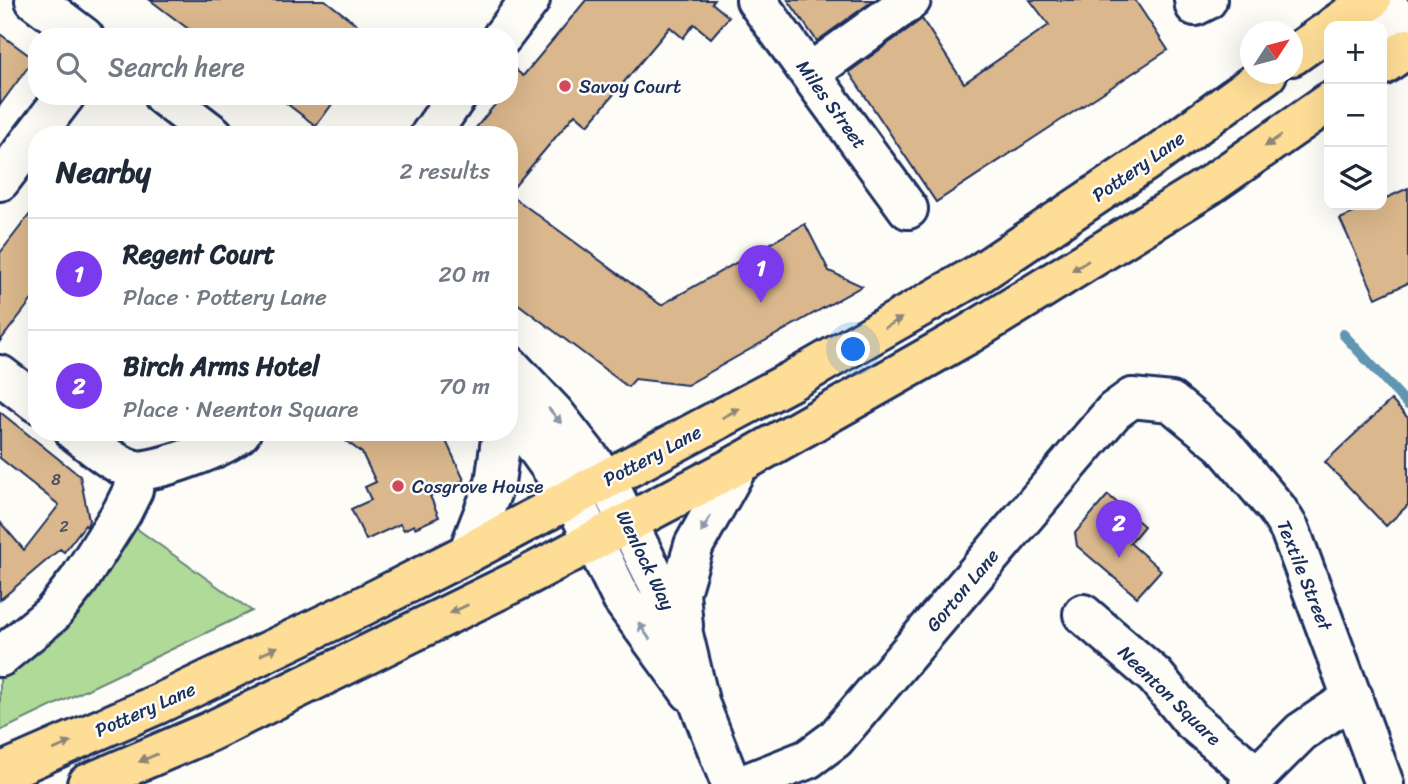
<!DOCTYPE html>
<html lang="en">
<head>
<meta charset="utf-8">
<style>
	body { margin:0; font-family:Sriracha,sans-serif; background:#f6f6f7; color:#1f2937 }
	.controls { position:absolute; right:21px; top:21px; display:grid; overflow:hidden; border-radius:14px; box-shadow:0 7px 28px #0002 }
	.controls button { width:63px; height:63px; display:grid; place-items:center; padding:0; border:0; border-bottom:2px solid #e0e1e3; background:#fff; color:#1f2937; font:35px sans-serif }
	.compass { position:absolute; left:1240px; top:21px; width:63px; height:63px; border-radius:50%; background:#fff; box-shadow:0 7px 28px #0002; rotate:54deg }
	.you { position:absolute; left:854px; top:350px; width:24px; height:24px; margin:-18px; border:5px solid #fff; border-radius:50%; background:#1a73e8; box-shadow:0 0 0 10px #1a73e833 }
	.badge { display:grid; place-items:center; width:46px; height:46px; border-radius:50%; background:#7c3aed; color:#fff; font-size:23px; font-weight:700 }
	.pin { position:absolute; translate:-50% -58px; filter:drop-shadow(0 2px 4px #0008) }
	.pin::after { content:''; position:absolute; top:37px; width:24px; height:21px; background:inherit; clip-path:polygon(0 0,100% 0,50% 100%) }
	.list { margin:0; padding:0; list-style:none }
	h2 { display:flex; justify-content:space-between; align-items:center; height:91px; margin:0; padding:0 28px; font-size:30px }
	h2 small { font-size:23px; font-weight:400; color:#747a83 }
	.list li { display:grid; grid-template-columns:46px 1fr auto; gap:21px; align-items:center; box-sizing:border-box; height:112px; padding:0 28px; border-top:2px solid #e0e1e3 }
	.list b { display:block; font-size:26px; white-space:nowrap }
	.list p { margin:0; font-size:23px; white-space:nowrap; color:#747a83 }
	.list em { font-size:23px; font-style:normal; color:#747a83 }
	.icon { flex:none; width:38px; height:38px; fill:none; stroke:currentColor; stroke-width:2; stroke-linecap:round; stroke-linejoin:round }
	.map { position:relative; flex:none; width:1408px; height:784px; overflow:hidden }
	.search { position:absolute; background:#fff; box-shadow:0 7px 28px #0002; left:28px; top:28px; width:490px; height:77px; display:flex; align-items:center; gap:18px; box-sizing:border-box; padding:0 24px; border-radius:28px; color:#747a83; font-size:26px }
	.panel { position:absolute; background:#fff; box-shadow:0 7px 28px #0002; left:28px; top:126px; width:490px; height:315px; border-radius:28px }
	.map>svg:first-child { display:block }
	.green { fill:#b0da97; stroke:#66847a; stroke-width:2 }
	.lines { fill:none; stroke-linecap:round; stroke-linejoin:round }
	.stream { stroke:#5e96b1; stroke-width:10 }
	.building { fill:#dab78c; stroke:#1b2f5e; stroke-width:2 }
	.minor-casing { stroke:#1b2f5e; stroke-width:44 }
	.highway-casing { stroke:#1b2f5e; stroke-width:44 }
	.minor { stroke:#fdfcf7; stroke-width:38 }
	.highway { stroke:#fedd96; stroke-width:38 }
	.oneway { fill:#8c867a }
	.oneway2 { fill:#8c96aa }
	.poi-dot { fill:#d1495b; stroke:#fdfcf7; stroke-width:2.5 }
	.labels { text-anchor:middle; stroke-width:5; stroke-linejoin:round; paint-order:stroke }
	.number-label { font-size:16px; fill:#4b516a }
	.poi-label { font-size:19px; fill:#1b2f5e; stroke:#fdfcf7; text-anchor:start }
	.street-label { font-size:19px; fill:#1b2f5e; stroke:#fdfcf7 }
</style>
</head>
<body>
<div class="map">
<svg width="1408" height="784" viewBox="0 0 1408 784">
	<rect width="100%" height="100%" fill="#fdfcf7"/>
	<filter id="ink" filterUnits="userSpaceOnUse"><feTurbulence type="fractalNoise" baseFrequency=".0143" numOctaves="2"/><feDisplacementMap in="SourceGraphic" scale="14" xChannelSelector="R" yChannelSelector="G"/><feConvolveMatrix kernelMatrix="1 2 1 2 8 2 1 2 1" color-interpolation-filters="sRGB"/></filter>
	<g filter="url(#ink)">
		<path class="green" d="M126 521 252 611 0 731V672Z"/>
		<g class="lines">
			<path class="stream" d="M1343 334 1408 405"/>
		</g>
		<path class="building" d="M150 0H325L373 37H199Z
			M586 0H714L712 3 729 17 711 38 694 24 683 38 670 27 588 125 575 114 509 193V135H470L502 96H509V64L523 76Z
			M788 0H874L817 41Z
			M1030 0H1135L1168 50 936 202 849 72 922 19 964 83 1049 25Z
			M0 34 34 59 0 105Z
			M277 96H338L316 126Z
			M1408 188V283L1376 298 1340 219 1371 205H1382V200Z
			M509 194 661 305 805 224 829 271 862 286 687 385 635 379 628 387 509 297Z
			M37 205V293L0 341V253Z
			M1391 400 1408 418V505L1386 526 1325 462Z
			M0 412 80 476 89 520 87 527 85 525 64 552 60 549 0 600V522L24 550 59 505 0 458Z
			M334 432H442L464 480 430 496 439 517 415 528 414 525 404 530 400 524 366 540 351 509 371 500 365 487 376 482 362 453Z
			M1108 495 1144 526 1130 543 1161 570 1137 597 1077 546 1075 533Z"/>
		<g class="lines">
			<g class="minor-casing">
				<path id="minor" d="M35 0 84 37
					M756 0 908 209
					M1194 0 1195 6 1207 0
					M1383 0 1408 31
					M502 37 530 0
					M810 73 911 0
					M163 96 214 135
					M430 135 457 96
					M0 181 65 96
					M509 365 555 414 606 479 683 634 700 705 731 784
					M0 375 37 403
					M509 410 572 497 622 599 690 692
					M75 432C93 445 113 465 135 470 153 474 228 446 241 432
					M468 553 495 483 502 432
					M1083 614 1155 676 1191 720 1257 776
					M683 626 680 593 694 545 739 464
					M0 657 52 614 79 580 122 512 133 490 136 470
					M745 784 808 759 835 739 1114 411 1132 398 1171 402 1223 445 1277 509 1290 530 1384 784
					M1249 784 1301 732 1353 697"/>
			</g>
			<g class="highway-casing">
				<path id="highway" d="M1334 26 1371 0
					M1292 56 1329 30
					M1382 66 1408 48
					M0 773 158 704 363 606 468 553 791 381 980 273 1157 154 1267 74
					M87 784 209 732 521 579 739 464 969 334 1210 185 1329 102"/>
			</g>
			<use href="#minor" class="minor"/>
			<use href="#highway" class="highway"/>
		</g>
		<defs><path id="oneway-solid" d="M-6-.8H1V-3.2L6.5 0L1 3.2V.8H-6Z" transform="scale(1.75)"/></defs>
		<g class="oneway">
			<use href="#oneway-solid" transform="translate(1273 141) rotate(145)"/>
			<use href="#oneway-solid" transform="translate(1080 266) rotate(148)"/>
			<use href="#oneway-solid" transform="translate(893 323) rotate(-30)"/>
			<use href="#oneway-solid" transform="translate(731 413) rotate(-28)"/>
			<use href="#oneway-solid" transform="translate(459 609) rotate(154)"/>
			<use href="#oneway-solid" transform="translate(269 651) rotate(-26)"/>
			<use href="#oneway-solid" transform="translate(62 746) rotate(-24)"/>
			<use href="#oneway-solid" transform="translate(148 758) rotate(157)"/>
		</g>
		<g class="oneway2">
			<use href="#oneway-solid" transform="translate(555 416) rotate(50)"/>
			<use href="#oneway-solid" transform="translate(706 524) rotate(119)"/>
			<use href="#oneway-solid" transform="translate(644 631) rotate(-125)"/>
		</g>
	</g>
	<g class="poi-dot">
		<circle cx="565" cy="86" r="7"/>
		<circle cx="398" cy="486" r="7"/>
	</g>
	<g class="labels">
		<g class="number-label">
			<text x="56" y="485">8</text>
			<text x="64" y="532">2</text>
		</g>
		<g class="poi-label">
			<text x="579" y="93">Savoy Court</text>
			<text x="412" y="493">Cosgrove House</text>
		</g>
		<g class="street-label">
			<text transform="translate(832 104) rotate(54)" y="7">Miles Street</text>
			<text transform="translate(1138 166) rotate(-35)" y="7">Pottery Lane</text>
			<text transform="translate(652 455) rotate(-28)" y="7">Pottery Lane</text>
			<text transform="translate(646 560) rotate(64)" y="7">Wenlock Way</text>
			<text transform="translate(1305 575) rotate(68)" y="7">Textile Street</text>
			<text transform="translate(962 590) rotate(-50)" y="7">Gorton Lane</text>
			<text transform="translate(1170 695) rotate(44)" y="7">Neenton Square</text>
			<text transform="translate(145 709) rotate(-24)" y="7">Pottery Lane</text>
		</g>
	</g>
</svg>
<div class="controls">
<button>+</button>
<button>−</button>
<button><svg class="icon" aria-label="layers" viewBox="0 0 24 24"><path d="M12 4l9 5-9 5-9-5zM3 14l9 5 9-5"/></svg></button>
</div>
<svg class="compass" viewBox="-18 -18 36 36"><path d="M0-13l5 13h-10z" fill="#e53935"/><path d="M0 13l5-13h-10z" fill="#747a83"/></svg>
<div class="you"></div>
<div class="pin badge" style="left:761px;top:303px">1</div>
<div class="pin badge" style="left:1119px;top:558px">2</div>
<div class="search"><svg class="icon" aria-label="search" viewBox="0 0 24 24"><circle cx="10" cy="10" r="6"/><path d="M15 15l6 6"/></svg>Search here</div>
<section class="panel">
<h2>Nearby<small>2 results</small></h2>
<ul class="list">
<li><span class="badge">1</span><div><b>Regent Court</b><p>Place · Pottery Lane</p></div><em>20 m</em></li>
<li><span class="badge">2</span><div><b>Birch Arms Hotel</b><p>Place · Neenton Square</p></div><em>70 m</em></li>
</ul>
</section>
</div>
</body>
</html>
